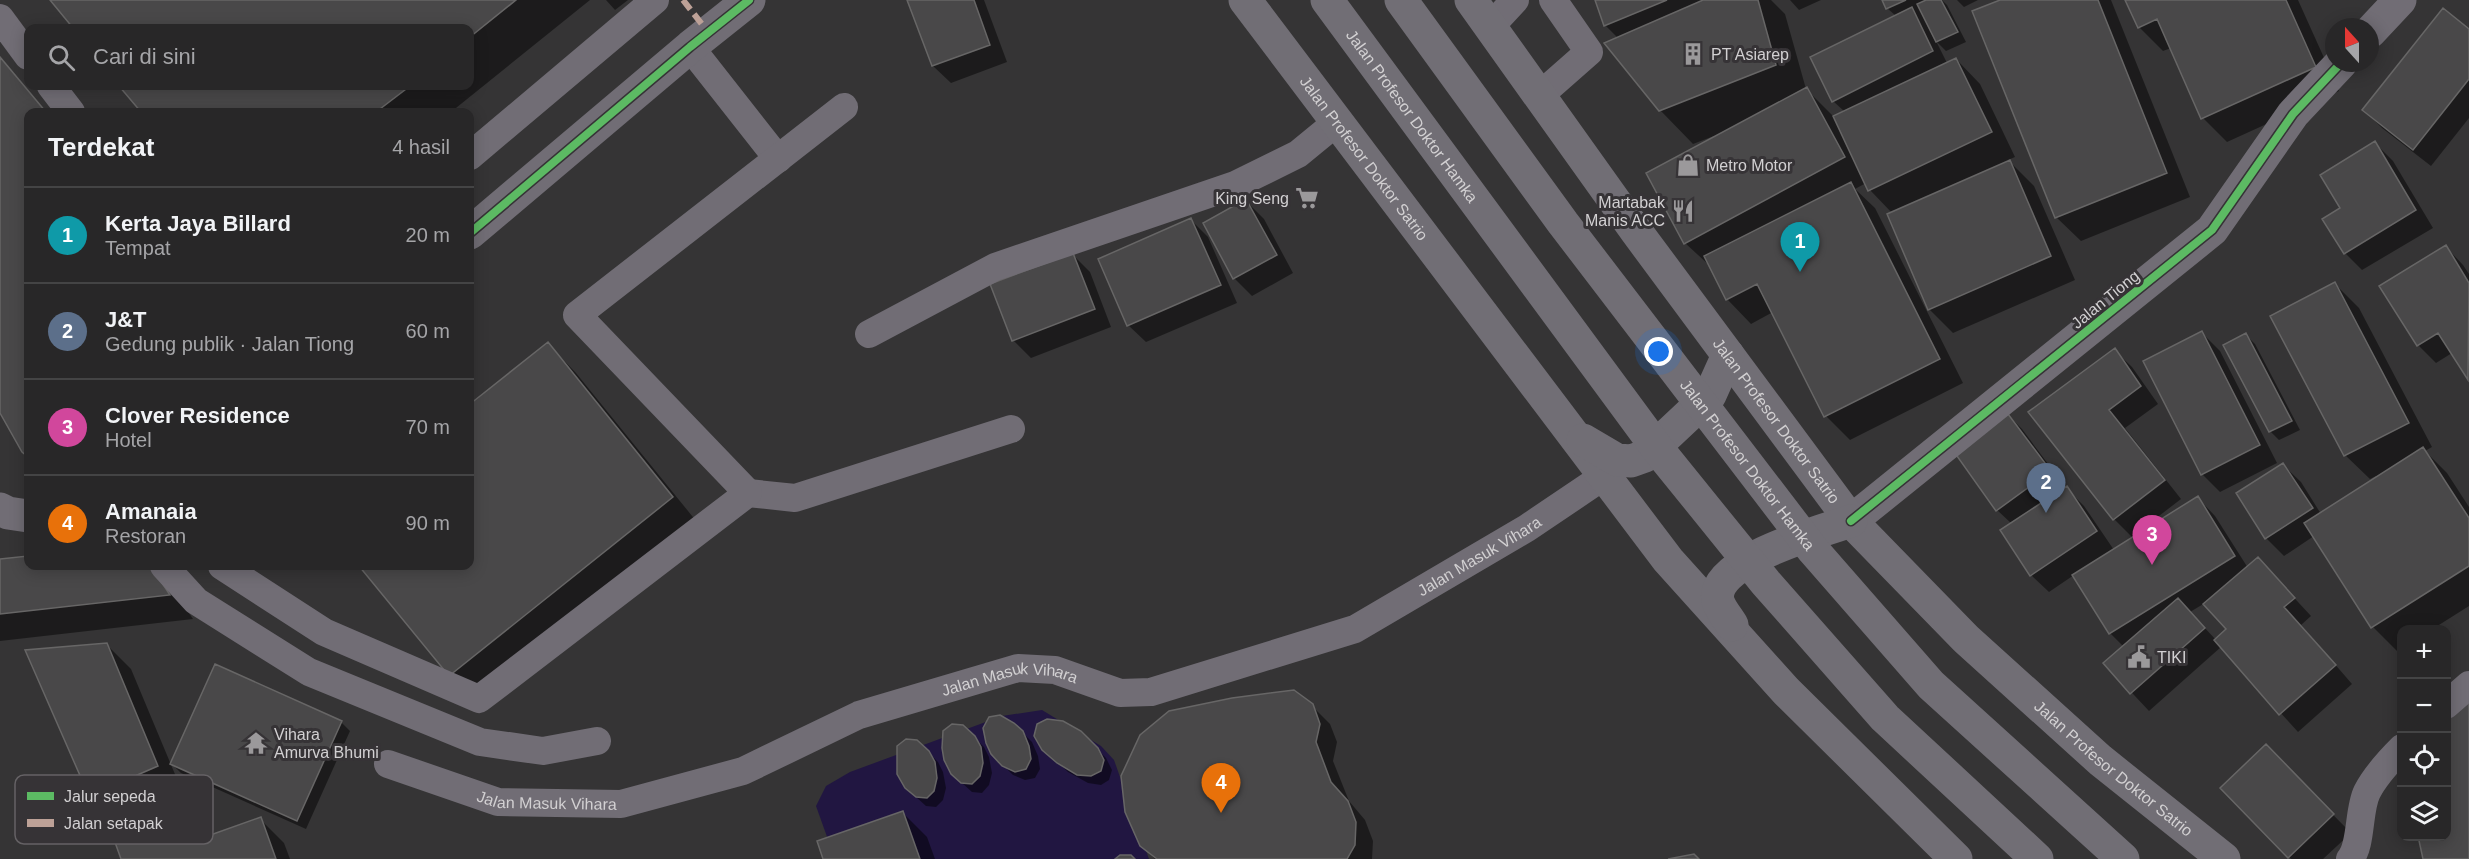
<!DOCTYPE html>
<html lang="id">
<head>
<meta charset="utf-8">
<style>
	body { margin:0; font-family:Arial,sans-serif; background:#302f30; color:#f1f3f6 }
	.controls { position:absolute; right:18px; bottom:18px; display:grid; overflow:hidden; border-radius:12px; box-shadow:0 3px 15px #0003 }
	.controls button { width:54px; height:54px; display:grid; place-items:center; padding:0; border:0; border-bottom:2px solid #444445; background:#282728; color:#f1f3f6; font:30px sans-serif }
	.compass { position:absolute; left:2325px; top:18px; width:54px; height:54px; border-radius:50%; background:#282728; box-shadow:0 3px 15px #0003; rotate:339deg }
	.you { position:absolute; left:1659px; top:352px; width:21px; height:21px; margin:-15px; border:4px solid #fff; border-radius:50%; background:#1a73e8; box-shadow:0 0 0 9px #1a73e833 }
	.badge { display:grid; place-items:center; width:39px; height:39px; border-radius:50%; background:#ea580c; color:#fff; font-size:20px; font-weight:700 }
	.pin { position:absolute; translate:-50% -50px; filter:drop-shadow(0 2px 3px #0008) }
	.pin::after { content:''; position:absolute; top:32px; width:21px; height:18px; background:inherit; clip-path:polygon(0 0,100% 0,50% 100%) }
	.list { margin:0; padding:0; list-style:none }
	h2 { display:flex; justify-content:space-between; align-items:center; height:78px; margin:0; padding:0 24px; font-size:26px }
	h2 small { font-size:20px; font-weight:400; color:#a5a5a8 }
	.list li { display:grid; grid-template-columns:39px 1fr auto; gap:18px; align-items:center; box-sizing:border-box; height:96px; padding:0 24px; border-top:2px solid #444445 }
	.list b { display:block; font-size:22px; white-space:nowrap }
	.list p { margin:0; font-size:20px; white-space:nowrap; color:#a5a5a8 }
	.list em { font-size:20px; font-style:normal; color:#a5a5a8 }
	.icon { flex:none; width:33px; height:33px; fill:none; stroke:currentColor; stroke-width:2; stroke-linecap:round; stroke-linejoin:round }
	.map { position:relative; flex:none; width:2469px; height:859px; overflow:hidden }
	.search { position:absolute; background:#282728; box-shadow:0 3px 15px #0003; left:24px; top:24px; width:450px; height:66px; display:flex; align-items:center; gap:15px; box-sizing:border-box; padding:0 21px; border-radius:12px; color:#a5a5a8; font-size:22px }
	.panel { position:absolute; background:#282728; box-shadow:0 3px 15px #0003; left:24px; top:108px; width:450px; height:462px; border-radius:12px }
	.map>svg:first-child { display:block }
	.water { fill:#211641 }
	.shadow { fill:#0007; fill-rule:evenodd }
	.building { fill:#494849; stroke:#676666; stroke-width:1.5 }
	.lines { fill:none; stroke-linecap:round; stroke-linejoin:round }
	.lane { stroke:#716d75; stroke-width:28 }
	.street { stroke:#716d75; stroke-width:33 }
	.primary { stroke:#716e75; stroke-width:33 }
	.primary-bridge { stroke:#716e75; stroke-width:33 }
	.quiet { stroke:#bda197; stroke-width:6; stroke-dasharray:12 6; stroke-linecap:butt }
	.cycleway-casing { stroke:#363336; stroke-width:11 }
	.cycleway { stroke:#5cba63; stroke-width:8 }
	.labels { text-anchor:middle; stroke-width:6; stroke-linejoin:round; paint-order:stroke }
	.poi-label { font-size:16px; fill:#d2d0d2; stroke:#363336; text-anchor:start }
	.street-label { font-size:16px; fill:#d2d0d2; stroke:#363336 }
	.key { fill:#363336; stroke:#656265; stroke-width:1.5 }
	.key-label { font-size:16px; fill:#d2d0d2 }
</style>
</head>
<body>
<div class="map">
<svg width="2469" height="859" viewBox="0 0 2469 859">
	<rect width="100%" height="100%" fill="#353435"/>
	<path class="water" d="M1042 710 1101 746 1114 760 1149 859H835L816 806 826 786 850 772 1002 716Z"/>
	<path class="shadow" d="M52 0H590L451 112H143L121 86H470V28H75Z
		M606 0H628L615 10Z
		M908 0H984L1007 62 951 83 933 66Z
		M1597 0H1771L1785 14 1806 89 1834 117 1845 112 1833 101 1896 16 1887 8 1884 0H1942L1947 5 1966 42 1946 51 1936 41 1947 63 1956 59 1980 84 2015 157 2008 160 2034 186 2075 280 1953 333 1929 309 1892 213 1870 190 1866 183 1855 189 1875 208 1963 383 1850 440 1826 416 1773 312 1751 324 1727 299 1710 266 1685 243 1715 138 1714 136 1693 144 1660 110 1618 38 1605 25Z
		M1790 0H1821L1799 10Z
		M1957 0H1978L1964 7Z
		M2004 0H2111L2190 197 2081 241 2056 217Z
		M2126 0H2298L2339 91 2227 142 2203 118 2171 48 2163 51 2139 27Z
		M2469 31V118L2431 166 2382 128 2364 110Z
		M0 57 46 112H28V457L23 452 0 409Z
		M2375 143 2393 161 2433 228 2362 270 2345 253 2342 208Z
		M1246 201 1264 219 1293 273 1252 296 1234 278Z
		M1191 220 1208 237 1237 303 1146 342 1128 325Z
		M2446 247 2463 265 2469 274V379L2452 353 2436 363 2418 345 2381 287Z
		M1072 254 1090 272 1111 327 1031 358 1013 340Z
		M2335 284 2359 308 2432 447 2425 451 2447 473 2469 507V606L2431 630H2402V648L2397 651 2373 627 2314 536 2284 556 2266 538 2283 465 2301 482 2321 514 2377 478 2376 476 2370 479 2345 455Z
		M2202 333 2220 351 2277 463 2220 492 2202 474Z
		M2246 335 2255 344 2300 430 2279 440 2270 431Z
		M548 344 576 373 701 527 479 704 450 675 361 566H470V406Z
		M2114 350 2132 367 2158 404 2125 428 2181 499 2133 536 2135 537 2198 498 2215 516 2248 568 2258 559 2311 616 2301 625 2352 684 2298 732 2221 647 2149 711 2105 664 2124 647 2110 633 2074 575 2049 592 2031 575 2012 524 1997 510 2005 412 2022 429 2066 488 2084 506 2114 550 2133 538 2114 519 2030 412ZM2205 603 2228 629 2216 640 2190 612Z
		M28 558V566H157L193 619 0 641V560Z
		M106 644 131 669 177 779 202 803 215 835 260 819 284 843 290 859H123L105 809 90 795Z
		M1312 706 1330 724 1337 742 1333 761 1349 801 1365 820 1373 841 1372 859H1155L1141 845Z
		M341 722 350 731 306 829 181 773 172 764Z
		M1014 724 1032 742 1038 756 1040 769 1035 778 1025 780 1013 775 992 754Z
		M963 726 984 747 989 757 992 773 989 785 982 793 972 792 962 783Z
		M1080 732 1106 758 1112 770 1109 780 1101 785 1088 783 1068 772 1053 758Z
		M917 741 938 762 943 772 946 788 943 800 936 807 926 806 906 788Z
		M2283 764 2351 833 2323 859H2291L2222 788Z
		M903 813 927 837 935 859H824Z"/>
	<path class="building" d="M50 0H516L470 37V28H73Z
		M907 0H974L990 45 932 66Z
		M1595 0H1667L1604 26Z
		M1703 0H1758L1776 65 1659 111 1604 43Z
		M1882 0H1906L1886 9Z
		M1926 0H1941L1958 32 1936 42 1917 4Z
		M2000 0H2098L2167 173 2055 218 1972 11Z
		M2125 0H2286L2316 67 2201 119 2157 19 2138 28Z
		M1912 7 1933 51 1832 102 1810 57Z
		M2443 8 2469 29V79L2413 150 2362 110Z
		M0 57 46 112H28V457L22 452 0 413Z
		M1956 58 1992 132 1868 191 1833 116Z
		M119 86H410L376 112H141Z
		M1807 87 1845 157 1684 244 1646 173Z
		M2375 141 2416 210 2344 254 2322 219 2340 208 2320 175Z
		M2010 160 2051 256 1928 310 1887 214Z
		M1851 182 1940 359 1824 417 1757 284 1726 300 1704 256Z
		M1246 199 1277 255 1233 279 1203 223Z
		M1191 218 1221 285 1127 326 1098 259Z
		M2446 245 2469 283 2468 380 2438 333 2417 346 2379 286Z
		M1073 253 1095 309 1012 341 990 284Z
		M2335 282 2409 423 2344 456 2270 316Z
		M2202 331 2260 445 2201 475 2143 361Z
		M2246 333 2292 421 2269 432 2223 345Z
		M548 342 673 497 449 676 359 566H470V404Z
		M2115 348 2141 386 2109 410 2165 480 2113 520 2028 412Z
		M2005 410 2051 471 1996 511 1952 449Z
		M2423 447 2469 518V566L2371 628 2304 523Z
		M2283 463 2313 508 2265 539 2236 493Z
		M2067 486 2097 531 2030 576 2000 530Z
		M2198 496 2235 556 2109 634 2072 575Z
		M28 556V566H151L170 595 0 614V559Z
		M2258 557 2295 598 2284 607 2336 665 2279 715 2214 640 2226 629 2203 604Z
		M2178 598 2205 628 2130 694 2103 663Z
		M107 643 158 766 89 796 25 650Z
		M215 664 342 721 297 821 170 764Z
		M1294 690 1313 704 1320 724 1316 742 1331 782 1348 801 1356 822 1355 845 1347 859H1157L1140 846 1125 812 1121 776 1140 735 1169 711 1232 698Z
		M2469 697V859H2423L2418 836H2446V716Z
		M1000 715 1014 723 1023 731 1029 746 1031 759 1026 769 1015 772 1002 766 991 754 986 743 983 728 989 717Z
		M1047 719 1063 721 1081 731 1098 748 1104 760 1101 771 1091 776 1077 775 1057 763 1042 750 1034 736 1037 724Z
		M952 724 963 725 975 736 981 747 983 763 980 776 972 784 961 783 951 774 944 760 942 748 943 731Z
		M906 739 917 740 929 751 935 762 937 778 934 791 927 798 916 797 905 788 897 774V746Z
		M2266 744 2334 814 2288 858 2220 788Z
		M178 777 202 838 261 817 276 859H121L102 806Z
		M903 811 920 859H823L817 841Z
		M1694 854 1699 859H1668Z
		M1120 855H1131L1135 859H1115Z"/>
	<g class="lines">
		<g class="lane">
			<path d="M0 18 28 56"/>
			<path d="M1490 27 1515 0"/>
			<path d="M690 47 778 159"/>
			<path d="M51 86 71 112"/>
			<path d="M1539 96 1589 52 1553 0"/>
			<path d="M470 156 655 0"/>
			<path d="M869 334 995 267 1235 185 1298 154 1337 122"/>
			<path d="M748 493 795 498 1011 429"/>
			<path d="M164 566 196 601 309 672 480 742 543 751 597 741"/>
			<path d="M222 566 324 632 479 699 748 493 577 315 844 107"/>
			<path d="M2446 705 2469 685"/>
			<path id="s1" d="M388 764 498 802 621 804 743 771 859 715 1018 668 1055 670 1120 693 1151 692 1355 629 1527 528 1604 476"/>
			<path d="M2350 859C2362 845 2358 810 2367 792 2375 776 2389 761 2402 748"/>
		</g>
		<path class="street" d="M2370 32 2400 0
			M470 233 690 47 749 0
			M0 509 8 513 28 516
			M1851 521 2212 230 2293 114 2341 63"/>
		<g class="primary">
			<path id="s2" d="M1245 0 1668 560 1786 691 1956 859"/>
			<path id="s3" d="M1471 0 1636 231 1851 521 1966 639 2100 760 2224 859"/>
			<path d="M1583 440 1617 460 1631 461 1645 456 1710 395 1728 355"/>
			<path d="M1732 625C1728 618 1720 609 1718 601 1709 561 1823 531 1851 521"/>
		</g>
		<g class="primary-bridge">
			<path id="s4" d="M1327 0 1660 452 1766 583 1885 718 2037 859"/>
			<path id="s5" d="M1401 0 1563 223 1813 550 1931 685 2123 859"/>
		</g>
		<path class="quiet" d="M683 0 708 32"/>
		<g class="cycleway-casing">
			<path id="cycleway" d="M470 233 690 47 749 0
				M1851 521 2212 230 2293 114 2341 63"/>
		</g>
		<use href="#cycleway" class="cycleway"/>
	</g>
	<defs>
		<g id="building-bare" transform="scale(1.8)"><path d="M-4-6H4V6H1V3H-1V6H-4ZM-2.5-4.3h1.7v1.8h-1.7ZM.8-4.3h1.7v1.8H.8ZM-2.5-1h1.7V.8h-1.7ZM.8-1h1.7V.8H.8Z" fill="#9b999b" stroke="#363336" stroke-width="2.5" paint-order="stroke"/></g>
		<g id="shop-bare" transform="scale(1.8)"><path d="M-5-2.5h2.3a2.7 3.5 0 0 1 5.4 0H5L5.5 6h-11ZM-1.5-2.5h3a1.5 2.3 0 0 0-3 0Z" fill="#9b999b" stroke="#363336" stroke-width="2.5" paint-order="stroke"/></g>
		<g id="supermarket-bare" transform="scale(1.8)"><path d="M-6-5.5h2.5l.6 2H6L4.5 2H-2.5L-4.4-4H-6ZM-1.5 3.2a1.3 1.3 0 1 0 .1 0ZM3 3.2a1.3 1.3 0 1 0 .1 0Z" fill="#9b999b" stroke="#363336" stroke-width="2.5" paint-order="stroke"/></g>
		<g id="restaurant-bare" transform="scale(1.8)"><path d="M-5-6h1v4h1v-4h1v4h1v-4h1v5L-1.5 .5V6h-2V.5L-5-1ZM5-6V6H3V1.5H1.5Q1.5-4 5-6Z" fill="#9b999b" stroke="#363336" stroke-width="2.5" paint-order="stroke"/></g>
		<g id="civic-bare" transform="scale(1.8)"><path d="M-.6-6.5H3V-4.5H.6V-3L4-1V1h2V6H-6V1h2V-1L-.6-3ZM-1.2 2.5V6h2.4V2.5Z" fill="#9b999b" stroke="#363336" stroke-width="2.5" paint-order="stroke"/></g>
		<g id="temple-bare" transform="scale(1.8)"><path d="M0-6L5-2H3V0L6.5 2.5H4V6H1.5V3h-3V6H-4V2.5H-6.5L-3 0V-2H-5Z" fill="#9b999b" stroke="#363336" stroke-width="2.5" paint-order="stroke"/></g>
	</defs>
	<g fill-rule="evenodd">
		<use href="#building-bare" x="1693" y="54"/>
		<use href="#shop-bare" x="1688" y="165"/>
		<use href="#supermarket-bare" x="1307" y="198"/>
		<use href="#restaurant-bare" x="1683" y="211"/>
		<use href="#civic-bare" x="2139" y="657"/>
		<use href="#temple-bare" x="256" y="743"/>
	</g>
	<g class="labels">
		<g class="poi-label">
			<text x="1711" y="60">PT Asiarep</text>
			<text x="1706" y="171">Metro Motor</text>
			<text x="1289" y="204" text-anchor="end">King Seng</text>
			<text x="1665" y="208" text-anchor="end">Martabak<tspan x="1665" dy="18">Manis ACC</tspan></text>
			<text x="2157" y="663">TIKI</text>
			<text x="274" y="740">Vihara<tspan x="274" dy="18">Amurva Bhumi</tspan></text>
		</g>
		<g class="street-label">
			<text dy="6" stroke="none"><textPath href="#s4" startOffset="144">Jalan Profesor Doktor Hamka</textPath></text>
			<text dy="6" stroke="none"><textPath href="#s2" startOffset="198">Jalan Profesor Doktor Satrio</textPath></text>
			<text transform="translate(2105 299) rotate(-39)" y="6">Jalan Tiong</text>
			<text dy="6" stroke="none"><textPath href="#s3" startOffset="520">Jalan Profesor Doktor Satrio</textPath></text>
			<text dy="6" stroke="none"><textPath href="#s5" startOffset="580">Jalan Profesor Doktor Hamka</textPath></text>
			<text dy="6" stroke="none"><textPath href="#s1" startOffset="1155">Jalan Masuk Vihara</textPath></text>
			<text dy="6" stroke="none"><textPath href="#s1" startOffset="651">Jalan Masuk Vihara</textPath></text>
			<text dy="6" stroke="none"><textPath href="#s3" startOffset="1006">Jalan Profesor Doktor Satrio</textPath></text>
			<text dy="6" stroke="none"><textPath href="#s1" startOffset="165">Jalan Masuk Vihara</textPath></text>
		</g>
	</g>
	<rect x="15" y="775" width="198" height="69" rx="9" class="key"/>
	<rect x="27" y="792" width="27" height="8" fill="#5cba63"/>
	<rect x="27" y="819" width="27" height="8" fill="#bda197"/>
	<g class="key-label">
		<text x="64" y="802">Jalur sepeda</text>
		<text x="64" y="829">Jalan setapak</text>
	</g>
</svg>
<div class="controls">
<button>+</button>
<button>−</button>
<button><svg class="icon" aria-label="locate" viewBox="0 0 24 24"><circle cx="12" cy="12" r="6"/><path d="M12 2v4M12 18v4M2 12h4M18 12h4"/></svg></button>
<button><svg class="icon" aria-label="layers" viewBox="0 0 24 24"><path d="M12 4l9 5-9 5-9-5zM3 14l9 5 9-5"/></svg></button>
</div>
<svg class="compass" viewBox="-18 -18 36 36"><path d="M0-13l5 13h-10z" fill="#e53935"/><path d="M0 13l5-13h-10z" fill="#a5a5a8"/></svg>
<div class="you"></div>
<div class="pin badge" style="left:1800px;top:272px;background:#0f9aa8">1</div>
<div class="pin badge" style="left:2046px;top:513px;background:#5c6f8a">2</div>
<div class="pin badge" style="left:2152px;top:565px;background:#d1479c">3</div>
<div class="pin badge" style="left:1221px;top:813px;background:#e8710a">4</div>
<div class="search"><svg class="icon" aria-label="search" viewBox="0 0 24 24"><circle cx="10" cy="10" r="6"/><path d="M15 15l6 6"/></svg>Cari di sini</div>
<section class="panel">
<h2>Terdekat<small>4 hasil</small></h2>
<ul class="list">
<li><span class="badge" style="background:#0f9aa8">1</span><div><b>Kerta Jaya Billard</b><p>Tempat</p></div><em>20 m</em></li>
<li><span class="badge" style="background:#5c6f8a">2</span><div><b>J&amp;T</b><p>Gedung publik · Jalan Tiong</p></div><em>60 m</em></li>
<li><span class="badge" style="background:#d1479c">3</span><div><b>Clover Residence</b><p>Hotel</p></div><em>70 m</em></li>
<li><span class="badge" style="background:#e8710a">4</span><div><b>Amanaia</b><p>Restoran</p></div><em>90 m</em></li>
</ul>
</section>
</div>
</body>
</html>
